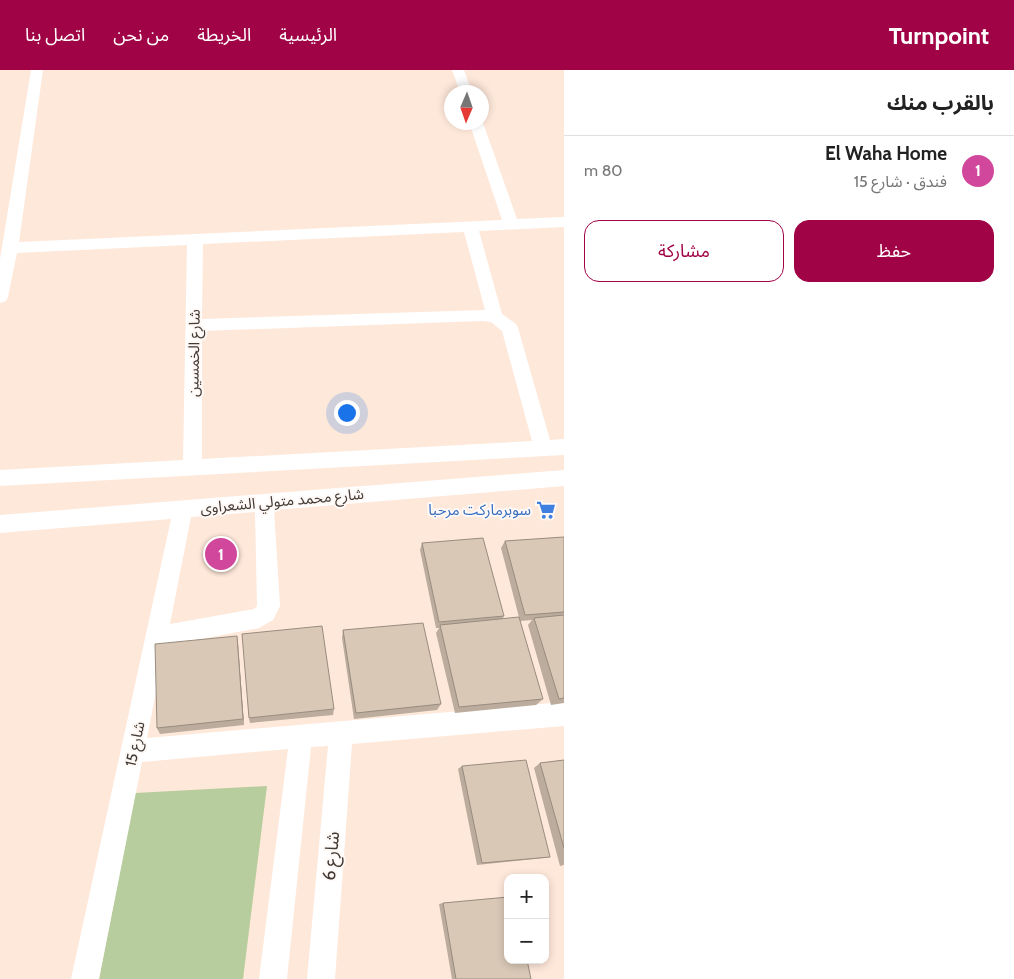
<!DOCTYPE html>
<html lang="ar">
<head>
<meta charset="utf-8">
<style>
	body { margin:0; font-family:Cabin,"Noto Sans Arabic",sans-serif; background:#f6f6f6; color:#222; direction:rtl }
	.controls { position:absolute; right:15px; bottom:15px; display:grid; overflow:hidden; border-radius:10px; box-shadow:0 2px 8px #0003 }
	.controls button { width:45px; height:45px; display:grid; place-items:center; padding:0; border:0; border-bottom:1px solid #e0e0e0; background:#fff; color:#222; font:25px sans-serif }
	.compass { position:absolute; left:444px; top:15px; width:45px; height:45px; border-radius:50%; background:#fff; box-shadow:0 2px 8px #0003; rotate:182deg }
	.you { position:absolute; left:346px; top:342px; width:18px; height:18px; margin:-12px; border:4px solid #fff; border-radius:50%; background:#1a73e8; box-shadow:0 0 0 8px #1a73e833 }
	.badge { display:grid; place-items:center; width:32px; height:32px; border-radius:50%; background:#a00446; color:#fff; font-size:16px; font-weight:700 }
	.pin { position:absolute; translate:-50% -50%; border:2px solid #fff; box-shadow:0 1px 5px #0006 }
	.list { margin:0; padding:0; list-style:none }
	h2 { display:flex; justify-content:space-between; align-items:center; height:65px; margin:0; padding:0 20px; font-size:21px }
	h2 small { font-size:16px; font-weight:400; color:#767676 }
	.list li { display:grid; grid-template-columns:32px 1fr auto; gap:15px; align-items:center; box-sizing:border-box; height:70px; padding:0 20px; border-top:1px solid #e0e0e0 }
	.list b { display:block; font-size:19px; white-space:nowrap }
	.list p { margin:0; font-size:16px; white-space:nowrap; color:#767676 }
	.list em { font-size:16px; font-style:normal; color:#767676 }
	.actions { display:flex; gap:10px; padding:15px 20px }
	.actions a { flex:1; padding:11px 0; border:1px solid #a00446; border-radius:15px; text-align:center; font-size:18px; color:#a00446 }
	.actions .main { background:#a00446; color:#fff }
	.map { position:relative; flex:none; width:564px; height:909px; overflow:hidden; direction:ltr }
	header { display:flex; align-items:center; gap:30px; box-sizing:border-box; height:70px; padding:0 25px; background:#a00446; color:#fff }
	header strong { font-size:24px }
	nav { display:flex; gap:28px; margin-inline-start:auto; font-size:18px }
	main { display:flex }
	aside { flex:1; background:#fff }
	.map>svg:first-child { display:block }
	.green { fill:#b7cd9d }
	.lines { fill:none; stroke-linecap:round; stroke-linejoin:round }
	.minor { fill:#fff; fill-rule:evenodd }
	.wall { fill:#bbac9d }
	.shaded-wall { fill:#988c7f }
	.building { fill:#d9c8b6; stroke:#988c7f }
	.labels { text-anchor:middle; stroke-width:4; stroke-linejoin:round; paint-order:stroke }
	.street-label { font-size:15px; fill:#413933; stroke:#fef9f6 }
	.shop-label { font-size:15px; fill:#366cbe; stroke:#fef9f6; text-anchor:end }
	.near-street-label { font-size:18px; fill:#413933; stroke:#fef9f6 }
</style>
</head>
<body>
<header>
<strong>Turnpoint</strong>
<nav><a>الرئيسية</a><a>الخريطة</a><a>من نحن</a><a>اتصل بنا</a></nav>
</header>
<main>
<aside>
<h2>بالقرب منك<small></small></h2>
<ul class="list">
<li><span class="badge" style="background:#d1479c">1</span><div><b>El Waha Home</b><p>فندق · شارع 15</p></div><em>80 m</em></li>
</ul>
<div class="actions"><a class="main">حفظ</a><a>مشاركة</a></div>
</aside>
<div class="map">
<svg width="564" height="909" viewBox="0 0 564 909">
	<rect width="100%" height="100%" fill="#fee8da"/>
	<path class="green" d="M267 716 243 909H99L135 723Z"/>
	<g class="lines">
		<path class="minor" d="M31 0H43L19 172 502 150 469 52H482V50L517 149 564 147V157L479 161 502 244 516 254 518 258 550 370 564 369V385L0 416V400L183 390 187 175 17 183 8 227 6 231 0 233V189ZM464 162 485 240 202 249 203 174ZM481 251 491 252 502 261 532 371 202 389V261Z
			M452 0H464L472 22H460Z
			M564 400V416L274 440 280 536 273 550 259 558 165 576 147 668 564 632V656L352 674 335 909H307L328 676 311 677 287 909H259L288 679 142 692 99 909H71L171 449 0 463V445ZM255 442 257 536 254 539 170 554 191 447Z"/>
	</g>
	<path class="wall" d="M564 469V633L551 635 528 555 532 550 520 551 501 478 505 471Z
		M422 473 504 546 502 549 543 629 536 635 455 643 436 563 439 558H436L420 480Z
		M343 560 441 634 437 640 354 649 342 568Z
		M237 566 244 655 160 664 157 658Z
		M334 639 333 645 250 653 249 648Z
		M564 690V795L560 796 534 698 540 693Z
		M462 696 550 787 544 788 477 795 458 699Z
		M443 833 531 909H452L439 834Z"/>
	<path class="shaded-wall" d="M237 566 238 573 244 655 243 649Z"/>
	<path class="building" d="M564 467V542L525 545 505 471Z
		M483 468 504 546 439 552 422 473Z
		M564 545V628L559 629 534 548Z
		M519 547 543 629 459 637 440 555Z
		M423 553 441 634 356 643 343 560Z
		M322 556 334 639 249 648 242 564Z
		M237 566 243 649 157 658 155 574Z
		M526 690 550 787 482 793 462 696Z
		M564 690V778L540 693Z
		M508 827V890H527L531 909H456L443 833Z"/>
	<defs>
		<g id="supermarket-bare" transform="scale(1.5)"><path d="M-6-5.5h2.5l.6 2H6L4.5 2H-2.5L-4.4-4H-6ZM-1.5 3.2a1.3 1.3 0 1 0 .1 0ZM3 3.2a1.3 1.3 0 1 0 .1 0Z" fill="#3f7fe0" stroke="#fef9f6" stroke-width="2.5" paint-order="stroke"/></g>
	</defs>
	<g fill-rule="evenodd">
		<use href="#supermarket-bare" x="546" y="440"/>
	</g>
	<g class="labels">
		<g class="street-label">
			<text transform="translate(194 283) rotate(-89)" y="5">شارع الخمسين</text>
			<text transform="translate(282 431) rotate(-5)" y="5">شارع محمد متولي الشعراوى</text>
			<text transform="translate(135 674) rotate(-78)" y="5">شارع 15</text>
		</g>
		<g class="shop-label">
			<text x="531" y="445">سوبرماركت مرحبا</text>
		</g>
		<g class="near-street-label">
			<text transform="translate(331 786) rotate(-85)" y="6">شارع 6</text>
		</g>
	</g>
</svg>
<div class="controls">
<button>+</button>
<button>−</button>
</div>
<svg class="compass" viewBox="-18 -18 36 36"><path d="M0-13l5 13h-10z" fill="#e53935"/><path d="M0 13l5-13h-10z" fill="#767676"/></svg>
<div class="you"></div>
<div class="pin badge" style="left:221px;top:484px;background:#d1479c">1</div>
</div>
</main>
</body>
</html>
